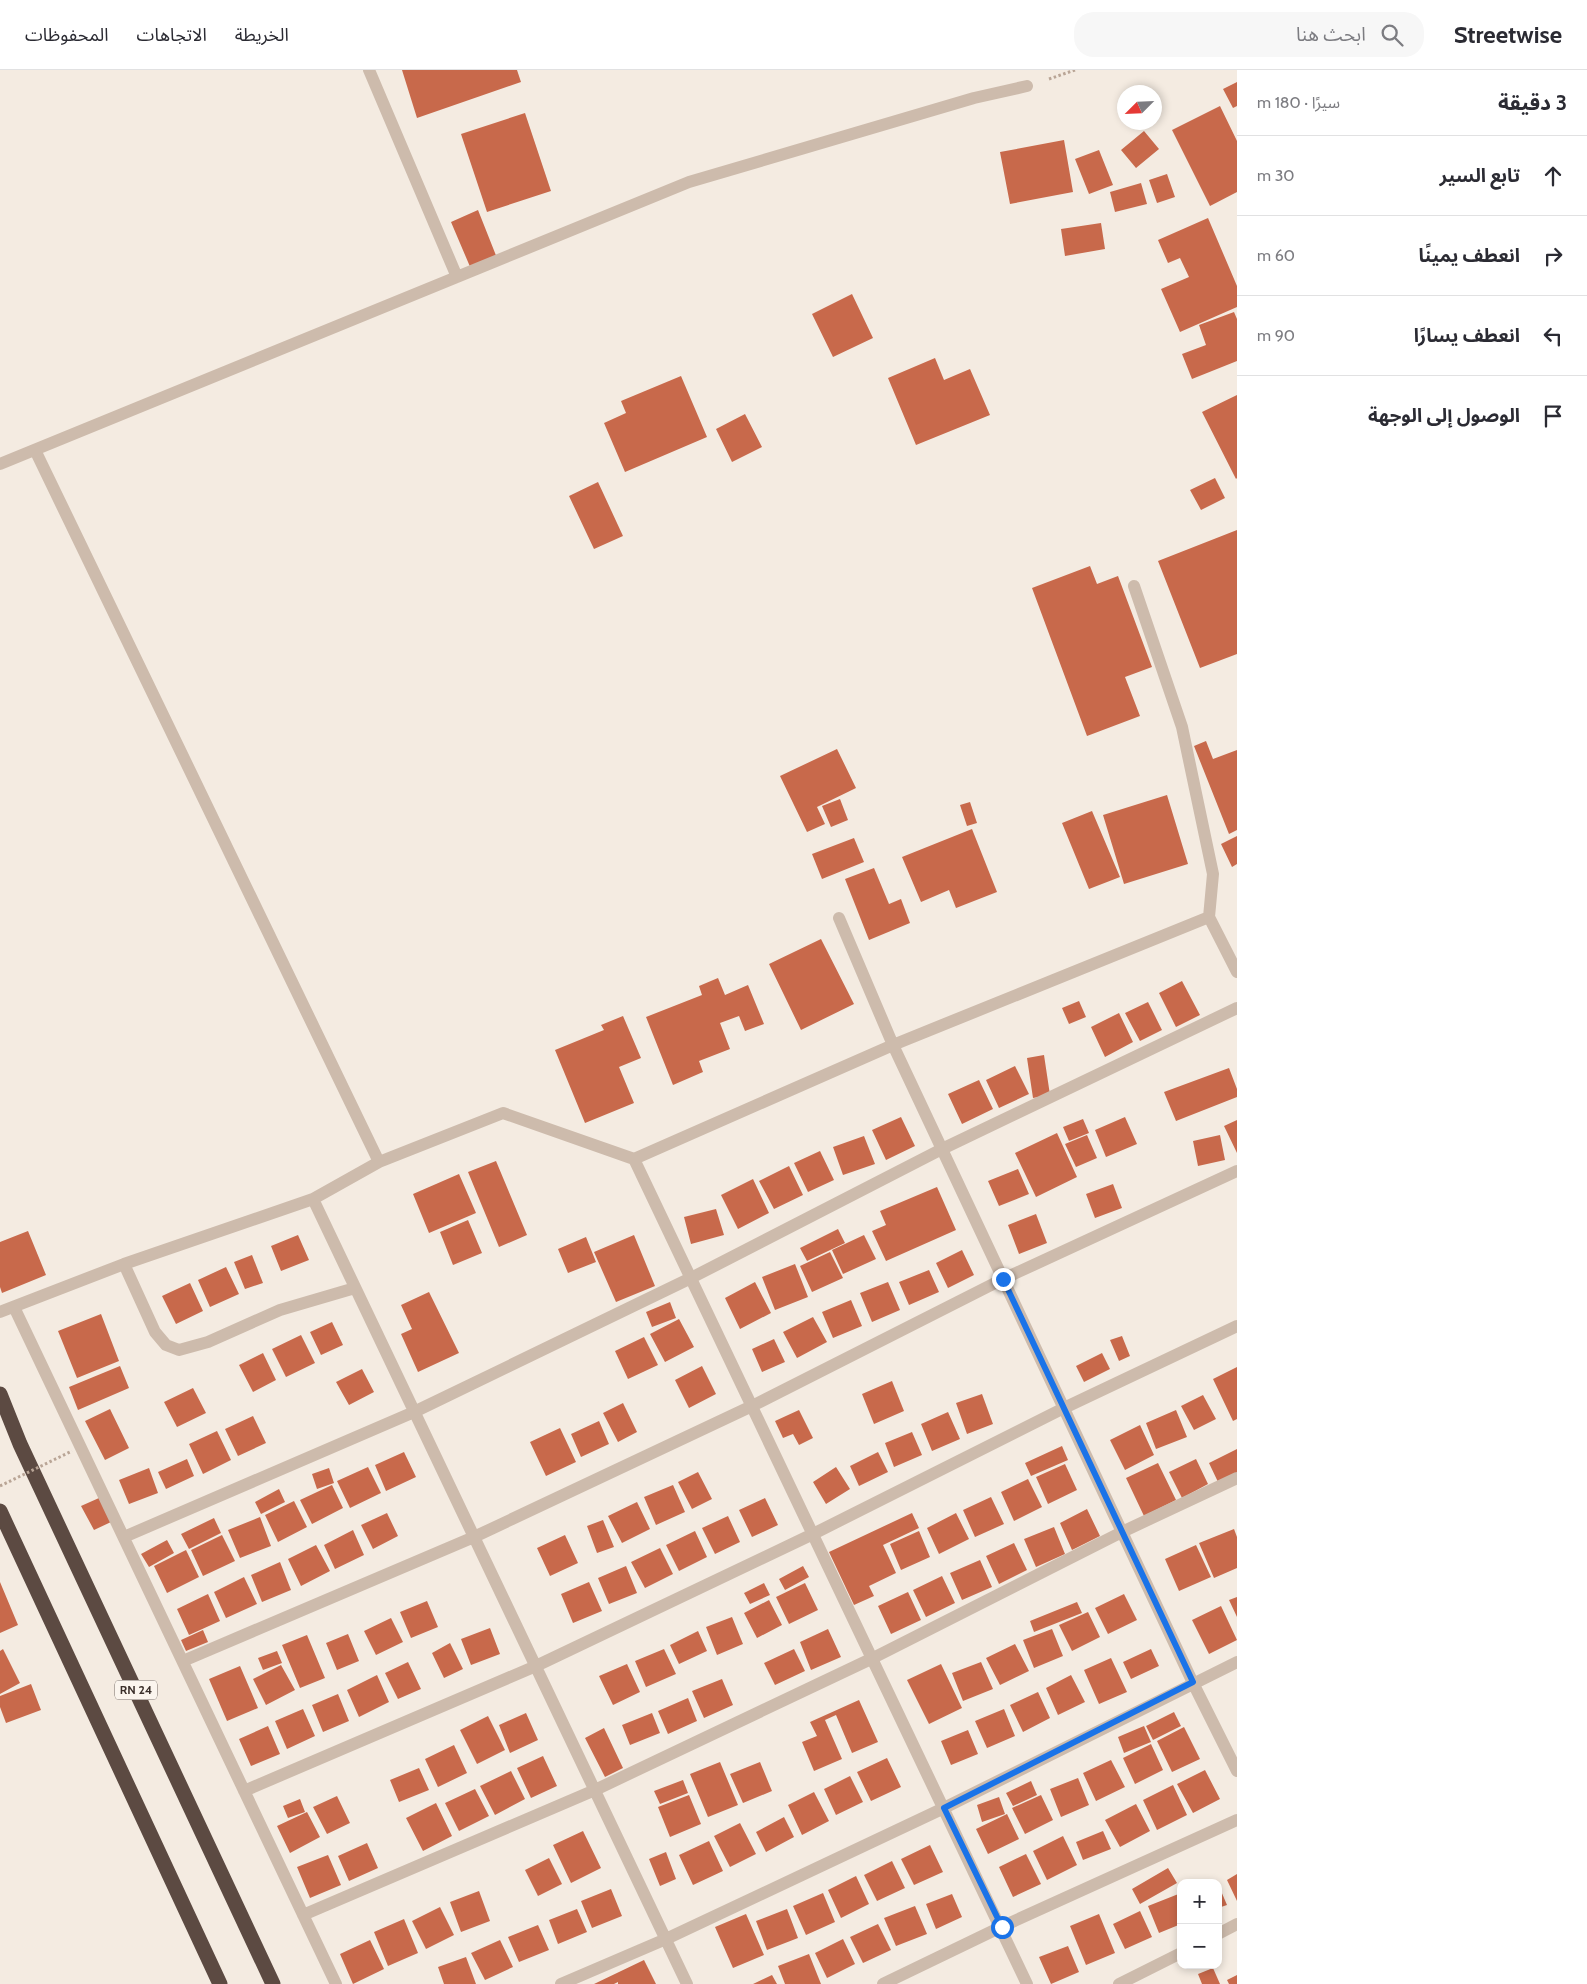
<!DOCTYPE html>
<html lang="ar">
<head>
<meta charset="utf-8">
<style>
	body { margin:0; font-family:Cabin,"Noto Sans Arabic",sans-serif; background:#f7f7f7; color:#2b2b33; direction:rtl }
	.controls { position:absolute; right:15px; bottom:15px; display:grid; overflow:hidden; border-radius:10px; box-shadow:0 2px 8px #0003 }
	.controls button { width:45px; height:45px; display:grid; place-items:center; padding:0; border:0; border-bottom:1px solid #e1e1e2; background:#fff; color:#2b2b33; font:25px sans-serif }
	.compass { position:absolute; left:1117px; top:15px; width:45px; height:45px; border-radius:50%; background:#fff; box-shadow:0 2px 8px #0003; rotate:246deg }
	.stop { position:absolute; width:15px; height:15px; margin:-11px; border:4px solid #1a73e8; border-radius:50%; background:#fff }
	.stop.end { background:#1a73e8; border-color:#fff; box-shadow:0 1px 5px #0008 }
	.list { margin:0; padding:0; list-style:none }
	h2 { display:flex; justify-content:space-between; align-items:center; height:65px; margin:0; padding:0 20px; font-size:21px }
	h2 small { font-size:16px; font-weight:400; color:#7c7c81 }
	.list li { display:grid; grid-template-columns:32px 1fr auto; gap:15px; align-items:center; box-sizing:border-box; height:80px; padding:0 20px; border-top:1px solid #e1e1e2 }
	.list b { display:block; font-size:19px; white-space:nowrap }
	.list em { font-size:16px; font-style:normal; color:#7c7c81 }
	.icon { flex:none; width:28px; height:28px; fill:none; stroke:currentColor; stroke-width:2; stroke-linecap:round; stroke-linejoin:round }
	.map { position:relative; flex:none; width:1237px; height:1914px; overflow:hidden; direction:ltr }
	header { display:flex; align-items:center; gap:30px; box-sizing:border-box; height:70px; padding:0 25px; background:#fff; border-bottom:1px solid #e1e1e2 }
	header strong { font-size:24px }
	nav { display:flex; gap:28px; margin-inline-start:auto; font-size:18px }
	.search { width:350px; height:45px; background:#f7f7f7; display:flex; align-items:center; gap:12px; box-sizing:border-box; padding:0 18px; border-radius:20px; color:#7c7c81; font-size:19px }
	main { display:flex }
	aside { flex:1; background:#fff }
	.map>svg:first-child { display:block }
	.building { fill:#c8694b }
	.lines { fill:none; stroke-linecap:round; stroke-linejoin:round }
	.path { stroke:#b9a596; stroke-width:3; stroke-dasharray:2.5 2.5; stroke-linecap:butt }
	.minor { stroke:#cdbbac; stroke-width:12 }
	.highway { stroke:#5c4a42; stroke-width:15 }
	.path-bridge { stroke:#b9a596; stroke-width:3; stroke-dasharray:2.5 2.5; stroke-linecap:butt }
	.route { stroke:#1a73e8; stroke-width:6 }
	.labels { text-anchor:middle; stroke-width:4; stroke-linejoin:round; paint-order:stroke }
	.shield { fill:#fbf5ee; stroke:#756b66; stroke-width:1 }
	.shield-label { font-size:12px; font-weight:bold; fill:#3b302b }
</style>
</head>
<body>
<header>
<strong>Streetwise</strong>
<div class="search"><svg class="icon" aria-label="search" viewBox="0 0 24 24"><circle cx="10" cy="10" r="6"/><path d="M15 15l6 6"/></svg>ابحث هنا</div>
<nav><a>الخريطة</a><a>الاتجاهات</a><a>المحفوظات</a></nav>
</header>
<main>
<aside>
<h2>3 دقيقة<small>سيرًا · 180 m</small></h2>
<ul class="list">
<li><svg class="icon" aria-label="ahead" viewBox="0 0 24 24"><path d="M12 20V5M6 11l6-6 6 6"/></svg><div><b>تابع السير</b></div><em>30 m</em></li>
<li><svg class="icon" aria-label="right" viewBox="0 0 24 24"><path d="M7 20v-9h11M14 6l5 5-5 5"/></svg><div><b>انعطف يمينًا</b></div><em>60 m</em></li>
<li><svg class="icon" aria-label="left" viewBox="0 0 24 24"><path d="M17 20v-9H6M10 6l-5 5 5 5"/></svg><div><b>انعطف يسارًا</b></div><em>90 m</em></li>
<li><svg class="icon" aria-label="arrive" viewBox="0 0 24 24"><path d="M6 21V4h12l-3 4 3 4H6"/></svg><div><b>الوصول إلى الوجهة</b></div></li>
</ul>
</aside>
<div class="map">
<svg width="1237" height="1914" viewBox="0 0 1237 1914">
	<rect width="100%" height="100%" fill="#f4ebe1"/>
	<path class="building" d="M402 0H517L521 12 417 48Z
		M1237 12V36L1233 38 1223 19Z
		M1220 36 1237 71V122L1210 136 1172 60Z
		M525 43 551 121 487 142 461 64Z
		M1144 61 1159 79 1136 98 1121 80Z
		M1064 70 1073 122 1010 134 1000 82Z
		M1099 80 1113 115 1089 124 1075 89Z
		M1167 104 1175 127 1157 133 1149 110Z
		M1141 113 1147 134 1115 142 1110 122Z
		M478 140 497 188 471 199 451 152Z
		M1208 148 1237 216V237L1180 262 1161 219 1189 207 1180 188 1168 193 1158 170Z
		M1101 153 1105 179 1065 186 1061 159Z
		M852 224 873 268 833 287 812 244Z
		M1234 242 1237 249V291L1192 309 1182 284 1206 275 1199 255Z
		M935 288 944 310 970 299 990 345 916 375 888 308Z
		M681 306 707 367 625 402 604 353 626 343 621 331Z
		M1237 325V408L1236 409 1202 342Z
		M745 344 762 377 732 392 716 359Z
		M1215 408 1225 428 1201 440 1190 420Z
		M598 412 623 466 594 479 569 426Z
		M1237 460V584L1200 598 1158 491Z
		M1090 496 1097 514 1118 506 1152 597 1125 607 1140 646 1087 666 1032 518Z
		M1206 671 1213 689 1237 680V760L1229 764 1194 676Z
		M837 679 856 718 817 737 825 754 807 762 780 706Z
		M1167 725 1188 794 1124 814 1103 745Z
		M840 729 848 750 831 757 822 736Z
		M970 732 977 753 967 756 960 735Z
		M1092 741 1120 807 1089 819 1062 753Z
		M972 759 997 822 956 838 949 820 921 832 902 787Z
		M1237 766V794L1232 797 1221 774Z
		M854 768 864 792 822 809 812 784Z
		M874 798 889 834 901 829 910 853 869 870 845 809Z
		M821 869 854 934 801 960 769 894Z
		M718 908 725 925 748 915 764 954 745 961 739 946 720 953 730 979 699 991 703 1002 673 1015 646 947 702 925 699 916Z
		M1182 911 1200 945 1176 957 1159 923Z
		M1079 931 1086 947 1069 954 1062 938Z
		M1148 932 1162 960 1140 971 1125 943Z
		M1119 943 1133 972 1105 987 1091 957Z
		M623 946 641 988 619 997 634 1033 585 1053 555 980 604 960 601 955Z
		M1044 985 1050 1025 1033 1028 1027 988Z
		M1015 996 1029 1024 999 1038 986 1010Z
		M1229 998 1237 1019V1027L1176 1051 1164 1022Z
		M979 1010 993 1039 962 1054 948 1024Z
		M901 1047 915 1076 886 1090 872 1060Z
		M1125 1047 1137 1074 1106 1087 1095 1060Z
		M1083 1049 1089 1063 1069 1071 1063 1057Z
		M1237 1050V1083L1224 1056Z
		M1057 1063 1077 1107 1036 1127 1015 1083Z
		M1087 1065 1097 1088 1076 1097 1065 1074Z
		M1220 1065 1225 1090 1198 1096 1193 1071Z
		M864 1066 875 1094 843 1105 833 1077Z
		M820 1081 834 1110 808 1122 794 1093Z
		M496 1091 527 1165 499 1177 468 1102Z
		M789 1096 803 1125 774 1139 759 1111Z
		M1018 1099 1029 1124 999 1136 988 1111Z
		M459 1104 476 1143 429 1163 413 1124Z
		M753 1109 769 1143 738 1159 721 1125Z
		M1113 1114 1122 1138 1095 1148 1086 1124Z
		M937 1117 956 1160 886 1191 872 1161 886 1155 880 1141Z
		M716 1139 724 1165 691 1174 684 1147Z
		M1036 1144 1047 1173 1019 1184 1008 1155Z
		M468 1150 482 1183 453 1195 440 1162Z
		M838 1159 845 1173 807 1191 800 1178Z
		M28 1161 46 1205 2 1223 0 1217V1172Z
		M298 1165 309 1190 281 1201 271 1176Z
		M634 1165 655 1216 616 1232 594 1182Z
		M864 1165 876 1189 843 1204 832 1180Z
		M586 1167 596 1192 568 1203 558 1179Z
		M962 1180 974 1205 948 1218 936 1193Z
		M830 1182 843 1208 812 1222 800 1196Z
		M252 1185 263 1213 245 1219 234 1192Z
		M795 1194 808 1227 775 1240 762 1207Z
		M226 1197 239 1224 210 1237 198 1210Z
		M929 1200 939 1222 909 1235 899 1212Z
		M755 1212 771 1243 740 1259 725 1228Z
		M888 1212 900 1240 872 1252 860 1223Z
		M190 1213 203 1241 176 1254 162 1226Z
		M429 1222 459 1283 418 1302 401 1264 412 1259 401 1235Z
		M851 1230 862 1256 833 1268 822 1242Z
		M670 1232 676 1248 652 1257 646 1242Z
		M101 1244 119 1291 77 1308 58 1261Z
		M813 1247 827 1272 797 1288 783 1262Z
		M679 1249 694 1277 665 1292 650 1264Z
		M332 1252 343 1275 321 1285 310 1262Z
		M301 1265 315 1293 286 1307 272 1279Z
		M1122 1266 1130 1286 1119 1291 1110 1270Z
		M644 1267 658 1295 628 1309 615 1281Z
		M774 1269 785 1292 762 1302 752 1279Z
		M263 1283 276 1310 253 1322 239 1295Z
		M1102 1283 1110 1299 1084 1312 1076 1296Z
		M120 1296 129 1318 78 1340 69 1317Z
		M702 1296 716 1324 689 1338 675 1310Z
		M1237 1297V1349L1233 1351 1213 1309Z
		M362 1299 374 1322 349 1335 336 1312Z
		M892 1311 904 1341 874 1354 862 1324Z
		M193 1318 206 1343 177 1357 164 1332Z
		M982 1324 993 1354 967 1364 956 1333Z
		M1203 1325 1216 1349 1194 1360 1181 1336Z
		M623 1333 637 1362 618 1372 603 1343Z
		M110 1339 129 1378 105 1390 85 1351Z
		M799 1340 813 1368 799 1375 793 1364 783 1368 775 1351Z
		M1176 1340 1187 1367 1156 1379 1146 1353Z
		M948 1342 960 1369 932 1381 921 1354Z
		M253 1346 266 1373 238 1386 225 1359Z
		M599 1351 609 1374 581 1387 571 1364Z
		M1140 1355 1154 1385 1125 1400 1110 1370Z
		M560 1358 576 1392 546 1406 530 1372Z
		M217 1361 231 1390 203 1404 189 1374Z
		M912 1362 922 1385 894 1397 885 1373Z
		M1062 1376 1068 1390 1031 1406 1025 1393Z
		M1237 1379V1403L1218 1412 1209 1393Z
		M404 1382 416 1407 386 1421 375 1395Z
		M878 1382 888 1402 859 1416 850 1396Z
		M187 1389 194 1406 166 1419 158 1402Z
		M1196 1389 1208 1414 1182 1428 1169 1402Z
		M1158 1393 1176 1430 1144 1446 1126 1408Z
		M1065 1394 1077 1420 1048 1434 1036 1407Z
		M368 1397 381 1423 350 1438 337 1411Z
		M836 1397 850 1419 826 1434 813 1412Z
		M149 1398 158 1423 129 1434 119 1410Z
		M329 1398 334 1413 317 1419 312 1404Z
		M698 1402 712 1429 692 1439 678 1412Z
		M1028 1409 1042 1437 1014 1451 1001 1422Z
		M332 1415 343 1438 312 1454 300 1430Z
		M673 1415 685 1442 656 1455 644 1427Z
		M279 1419 285 1432 261 1444 255 1432Z
		M991 1427 1004 1454 975 1467 963 1440Z
		M99 1428 111 1452 94 1460 81 1436Z
		M765 1428 778 1455 752 1467 739 1440Z
		M294 1431 307 1457 278 1472 265 1445Z
		M637 1432 650 1459 622 1473 608 1446Z
		M1087 1439 1100 1466 1072 1480 1060 1453Z
		M387 1443 398 1466 373 1479 361 1455Z
		M912 1443 919 1458 883 1475 896 1503 869 1516 874 1526 854 1535 829 1482Z
		M956 1443 969 1469 939 1484 927 1458Z
		M728 1446 740 1472 715 1484 702 1458Z
		M260 1447 271 1476 240 1488 228 1460Z
		M214 1448 221 1463 189 1479 181 1464Z
		M603 1450 614 1477 597 1483 587 1456Z
		M1054 1457 1065 1484 1036 1497 1024 1469Z
		M1234 1459 1237 1467V1498L1214 1508 1199 1473Z
		M353 1460 364 1485 335 1499 324 1475Z
		M695 1461 707 1487 679 1501 666 1475Z
		M919 1461 930 1487 901 1500 890 1474Z
		M222 1465 235 1491 203 1506 191 1480Z
		M565 1465 578 1493 550 1506 537 1478Z
		M167 1470 174 1483 149 1497 141 1484Z
		M1014 1473 1027 1500 999 1514 986 1486Z
		M316 1475 330 1501 301 1516 288 1489Z
		M1196 1475 1211 1507 1179 1521 1165 1489Z
		M660 1478 673 1504 645 1518 631 1492Z
		M186 1480 199 1507 167 1523 154 1496Z
		M980 1490 992 1517 962 1530 950 1503Z
		M280 1492 291 1520 262 1532 251 1505Z
		M626 1496 637 1523 609 1534 598 1508Z
		M803 1496 809 1507 785 1520 779 1509Z
		M942 1506 955 1533 926 1547 913 1520Z
		M244 1507 257 1534 226 1548 214 1522Z
		M0 1512 18 1555 0 1563Z
		M589 1512 602 1541 573 1553 561 1524Z
		M764 1513 770 1525 750 1534 744 1523Z
		M805 1513 818 1540 789 1554 776 1527Z
		M908 1522 921 1550 891 1564 878 1536Z
		M208 1524 220 1551 189 1565 177 1539Z
		M1124 1524 1137 1550 1108 1564 1095 1538Z
		M1237 1527V1547L1229 1530Z
		M769 1530 782 1555 757 1568 744 1543Z
		M427 1531 438 1557 411 1568 400 1542Z
		M1077 1532 1082 1543 1034 1562 1030 1551Z
		M1221 1536 1237 1570 1209 1584 1192 1550Z
		M1088 1542 1100 1567 1072 1581 1059 1555Z
		M732 1547 743 1574 717 1585 706 1557Z
		M391 1548 403 1572 376 1585 364 1561Z
		M490 1558 500 1584 471 1595 461 1569Z
		M828 1559 841 1587 811 1600 800 1572Z
		M1052 1559 1063 1586 1034 1598 1023 1570Z
		M203 1560 208 1572 186 1581 181 1570Z
		M698 1561 707 1581 679 1594 670 1575Z
		M348 1564 359 1591 337 1600 326 1573Z
		M307 1565 325 1608 300 1618 282 1575Z
		M450 1573 463 1599 444 1608 432 1583Z
		M1015 1574 1029 1601 1000 1615 986 1588Z
		M3 1579 20 1613 0 1624V1581Z
		M664 1579 676 1604 646 1617 635 1591Z
		M794 1579 805 1601 775 1615 764 1593Z
		M1151 1579 1159 1596 1131 1609 1123 1592Z
		M277 1581 282 1593 263 1600 258 1588Z
		M1111 1588 1127 1622 1099 1634 1084 1600Z
		M408 1592 421 1619 398 1629 385 1603Z
		M981 1592 993 1619 963 1631 952 1603Z
		M627 1594 640 1622 613 1635 599 1606Z
		M941 1594 962 1638 929 1654 907 1610Z
		M281 1595 295 1620 266 1635 253 1609Z
		M240 1596 258 1638 227 1651 209 1609Z
		M377 1605 389 1632 359 1647 347 1620Z
		M1071 1605 1085 1632 1058 1645 1046 1618Z
		M722 1609 733 1635 704 1648 692 1621Z
		M31 1614 41 1640 6 1653 0 1637V1626Z
		M1038 1622 1050 1648 1023 1662 1010 1635Z
		M338 1624 349 1651 323 1662 312 1635Z
		M688 1628 697 1651 668 1664 658 1641Z
		M859 1630 878 1672 852 1683 836 1645 825 1650 842 1689 814 1701 802 1672 817 1666 810 1652Z
		M303 1639 315 1666 287 1679 275 1651Z
		M1004 1639 1015 1666 987 1678 975 1651Z
		M1174 1642 1181 1656 1153 1670 1146 1656Z
		M526 1643 538 1670 510 1683 499 1655Z
		M652 1643 660 1663 630 1675 622 1655Z
		M488 1646 505 1680 477 1694 460 1660Z
		M268 1656 280 1684 251 1696 239 1669Z
		M1144 1656 1151 1672 1124 1683 1118 1667Z
		M1184 1657 1200 1689 1172 1702 1157 1671Z
		M604 1658 623 1698 605 1707 585 1668Z
		M968 1660 978 1684 951 1695 941 1671Z
		M1151 1674 1163 1700 1135 1714 1123 1688Z
		M454 1675 467 1703 438 1717 425 1689Z
		M543 1686 557 1716 531 1728 517 1698Z
		M887 1688 901 1717 871 1731 857 1702Z
		M1111 1690 1125 1717 1096 1731 1083 1703Z
		M720 1692 738 1735 708 1747 690 1704Z
		M760 1692 772 1721 743 1733 730 1704Z
		M419 1698 429 1720 399 1732 390 1710Z
		M1205 1700 1220 1729 1193 1743 1177 1714Z
		M511 1701 525 1729 495 1745 480 1716Z
		M850 1706 863 1732 836 1745 824 1719Z
		M1078 1708 1089 1735 1061 1747 1050 1719Z
		M683 1710 688 1723 660 1734 654 1721Z
		M1031 1711 1037 1725 1013 1736 1006 1723Z
		M1173 1715 1187 1745 1157 1760 1143 1730Z
		M475 1719 489 1746 459 1761 445 1733Z
		M814 1722 829 1751 802 1765 788 1735Z
		M689 1725 701 1754 670 1767 658 1737Z
		M1041 1725 1053 1750 1025 1764 1012 1738Z
		M337 1726 350 1753 327 1764 313 1737Z
		M999 1727 1005 1744 982 1752 977 1735Z
		M300 1729 305 1742 288 1748 283 1736Z
		M436 1733 452 1766 423 1781 406 1748Z
		M1136 1734 1150 1761 1120 1777 1105 1750Z
		M307 1742 320 1767 290 1783 277 1756Z
		M1007 1744 1019 1769 988 1784 976 1759Z
		M784 1747 794 1767 766 1782 756 1762Z
		M740 1753 756 1784 730 1797 714 1766Z
		M583 1761 601 1798 571 1813 553 1775Z
		M1103 1761 1111 1779 1083 1790 1076 1772Z
		M1063 1766 1077 1795 1047 1810 1033 1781Z
		M709 1771 723 1801 693 1815 679 1785Z
		M367 1773 378 1798 349 1811 338 1786Z
		M930 1775 943 1802 914 1815 901 1789Z
		M666 1782 676 1809 660 1816 649 1789Z
		M1026 1784 1041 1814 1013 1827 999 1797Z
		M328 1785 341 1815 310 1828 297 1797Z
		M549 1788 562 1814 538 1826 525 1800Z
		M892 1791 905 1818 877 1831 864 1805Z
		M1168 1798 1177 1813 1140 1834 1132 1819Z
		M1237 1804V1831L1227 1810Z
		M856 1806 869 1834 841 1848 828 1820Z
		M1218 1814 1227 1835 1218 1838Z
		M611 1819 622 1846 592 1858 581 1831Z
		M479 1821 490 1851 461 1862 450 1832Z
		M823 1823 835 1852 806 1865 793 1836Z
		M1181 1823V1854L1159 1863 1148 1836Z
		M952 1824 962 1847 936 1859 926 1834Z
		M915 1836 927 1864 896 1876 884 1848Z
		M440 1837 454 1865 426 1879 412 1851Z
		M577 1839 587 1862 558 1874 549 1850Z
		M787 1839 798 1868 767 1880 756 1851Z
		M1140 1841 1152 1867 1125 1879 1113 1854Z
		M746 1844 764 1885 733 1898 715 1857Z
		M1099 1844 1115 1883 1086 1895 1070 1856Z
		M404 1849 418 1883 388 1896 374 1862Z
		M878 1854 891 1880 863 1893 850 1867Z
		M538 1855 549 1880 519 1892 508 1867Z
		M843 1869 855 1894 827 1908 815 1883Z
		M370 1870 384 1899 353 1914 340 1884Z
		M500 1870 513 1897 485 1910 471 1883Z
		M1068 1876 1079 1902 1051 1914 1039 1887Z
		M809 1884 821 1914H785L778 1896Z
		M466 1887 476 1914H444L438 1897Z
		M644 1890 656 1914H618V1912L614 1914H594Z
		M1213 1898 1220 1914H1202L1198 1904Z
		M772 1905 777 1914H753Z
		M1237 1905V1914H1229L1227 1910Z"/>
	<g class="lines">
		<path class="path" d="M1049 9 1075 0"/>
		<path class="minor" d="M369 0 457 207
			M35 380 379 1092
			M0 394 689 112 974 28 1027 16
			M1134 516 1182 657 1213 804 1209 847
			M839 848 893 975 1193 1613 1237 1701
			M634 1089 1027 1914
			M313 1129 687 1914
			M124 1194 155 1262 166 1275 179 1280 208 1272 280 1240 355 1218
			M14 1237 336 1914
			M0 1242 124 1194 313 1129 379 1092 503 1043 634 1089 893 975 1209 847 1237 902
			M124 1467 414 1342 691 1208 942 1079 1237 938
			M183 1591 474 1467 752 1336 1003 1209 1237 1101
			M244 1721 536 1596 813 1464 1064 1338 1237 1256
			M303 1845 595 1720 873 1588 1122 1462 1237 1408
			M1218 1864 1237 1854
			M561 1914 666 1869 944 1738 1237 1592
			M883 1914 1001 1857 1237 1750
			M1119 1914 1181 1883"/>
		<path class="highway" d="M0 1324 20 1374 273 1914
			M0 1441 220 1914"/>
		<path class="path-bridge" d="M0 1416 72 1381"/>
	</g>
	<g class="lines">
		<path class="route" d="M1002 1857 944 1738 1193 1612 1003 1209"/>
	</g>
	<g class="labels">
		<rect class="shield" x="115" y="1610.5" width="42" height="19" rx="4"/>
		<g class="shield-label">
			<text x="136" y="1624">RN 24</text>
		</g>
	</g>
</svg>
<div class="controls">
<button>+</button>
<button>−</button>
</div>
<svg class="compass" viewBox="-18 -18 36 36"><path d="M0-13l5 13h-10z" fill="#e53935"/><path d="M0 13l5-13h-10z" fill="#7c7c81"/></svg>
<div class="stop" style="left:1002px;top:1857px"></div>
<div class="stop end" style="left:1003px;top:1209px"></div>
</div>
</main>
</body>
</html>
